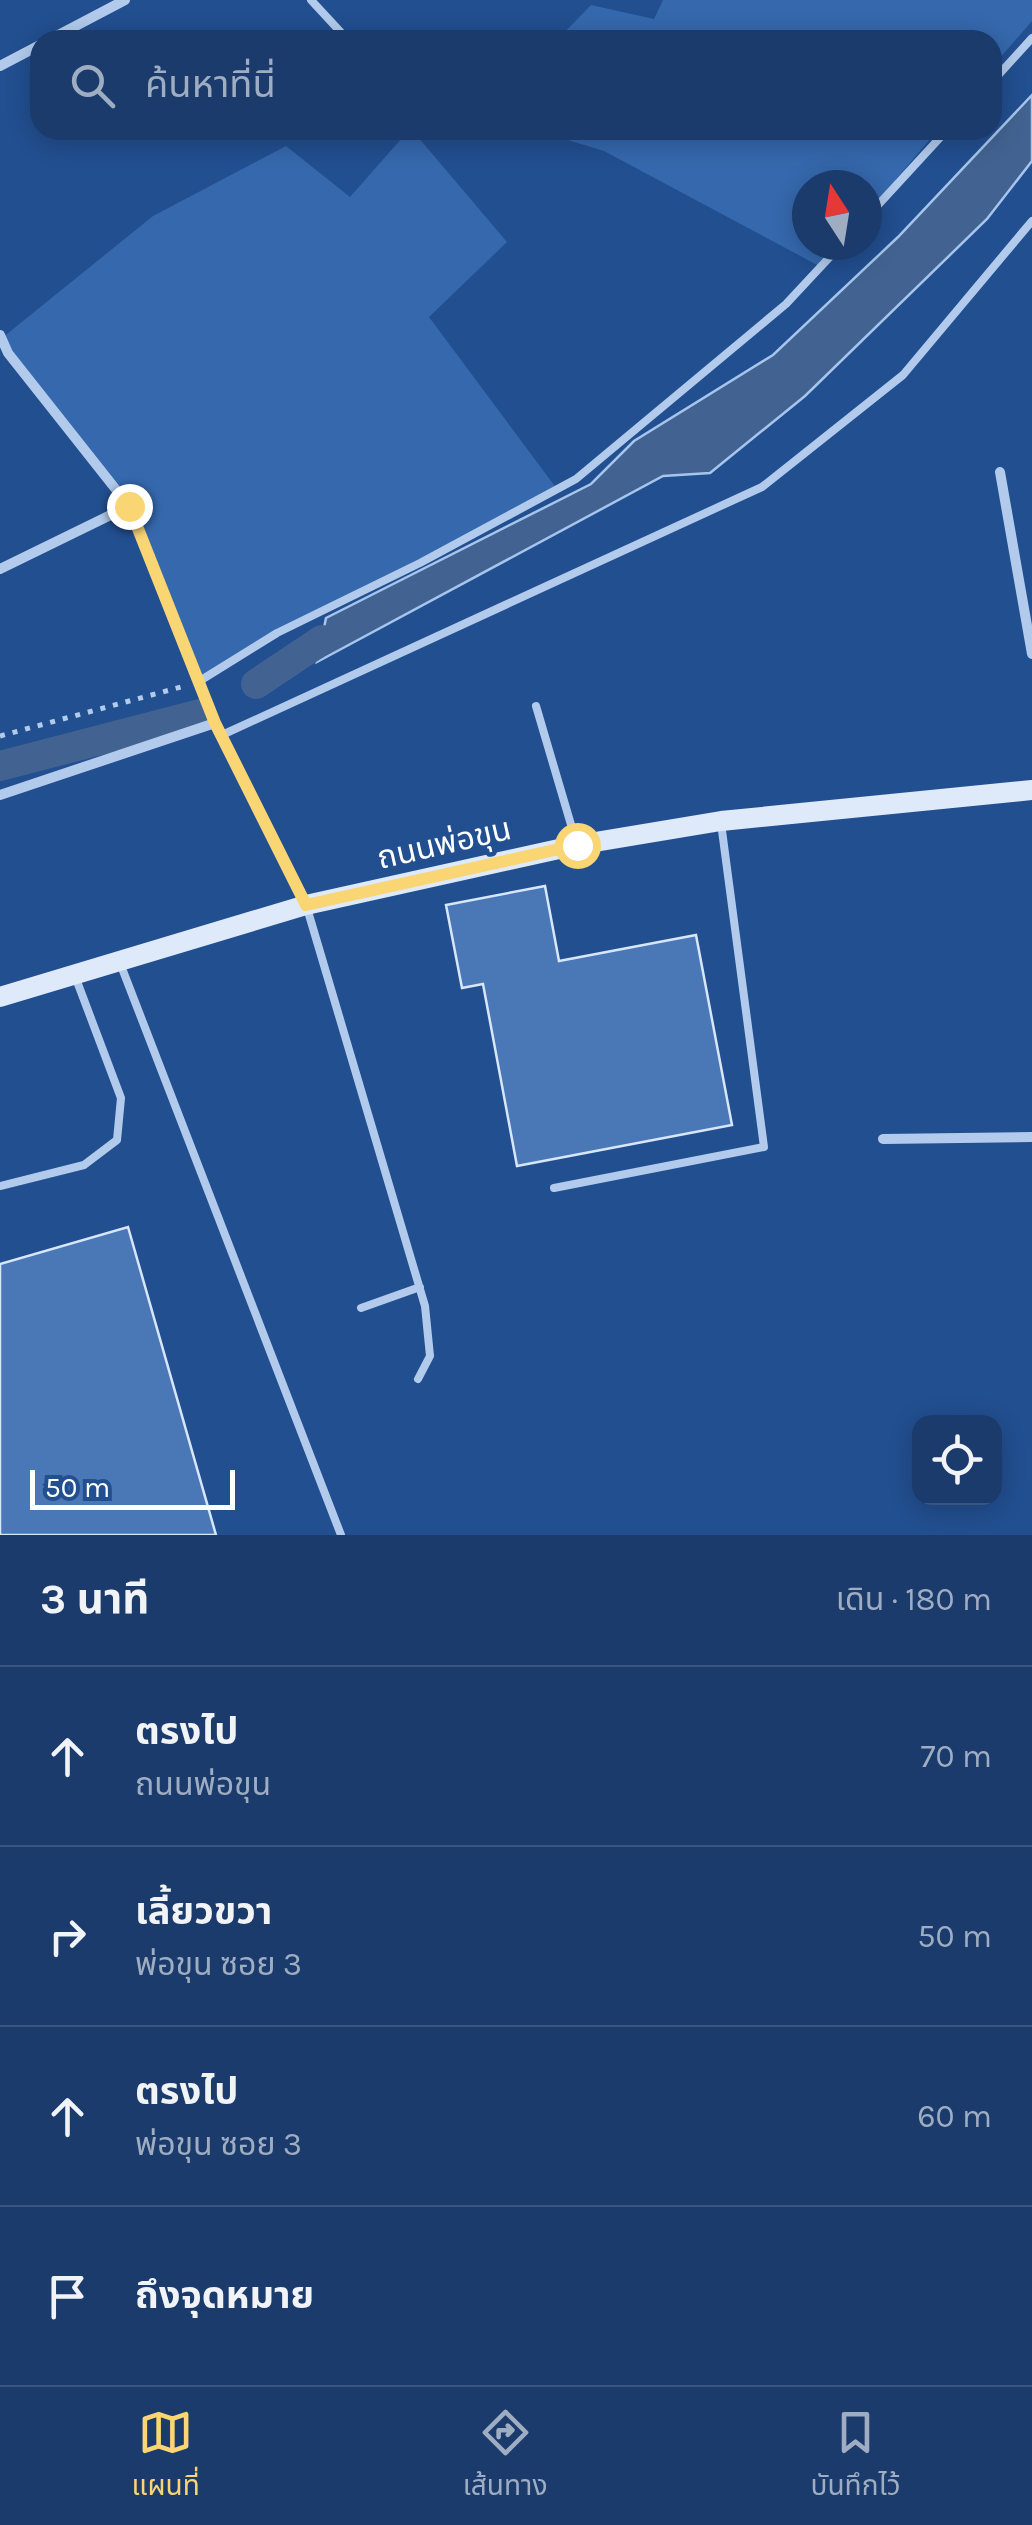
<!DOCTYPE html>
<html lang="th">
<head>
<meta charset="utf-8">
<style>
	body { margin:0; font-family:Karla,"Noto Sans Thai",sans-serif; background:#234272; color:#f1f3f6 }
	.controls { position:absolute; right:30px; bottom:30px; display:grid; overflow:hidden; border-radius:20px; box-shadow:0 5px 25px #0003 }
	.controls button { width:90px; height:90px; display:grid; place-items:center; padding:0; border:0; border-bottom:2px solid #38557f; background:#1a3b6c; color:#f1f3f6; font:50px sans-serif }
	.compass { position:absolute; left:792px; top:170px; width:90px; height:90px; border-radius:50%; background:#1a3b6c; box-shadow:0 5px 25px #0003; rotate:348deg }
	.scale { position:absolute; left:30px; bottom:25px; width:205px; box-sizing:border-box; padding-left:10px; border:5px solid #fff; border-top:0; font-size:28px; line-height:35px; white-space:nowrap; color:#fff; -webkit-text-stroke:8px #224f90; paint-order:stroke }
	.stop { position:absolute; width:30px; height:30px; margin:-22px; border:8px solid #f9d574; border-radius:50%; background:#fff }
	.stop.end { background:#f9d574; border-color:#fff; box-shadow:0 2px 10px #0008 }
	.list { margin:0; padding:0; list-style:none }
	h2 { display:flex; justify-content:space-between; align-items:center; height:130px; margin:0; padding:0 40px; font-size:42px }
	h2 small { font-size:32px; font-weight:400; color:#9fadc2 }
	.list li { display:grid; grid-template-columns:65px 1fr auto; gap:30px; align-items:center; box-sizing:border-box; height:180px; padding:0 40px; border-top:2px solid #38557f }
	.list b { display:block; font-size:38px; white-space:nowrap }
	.list p { margin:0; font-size:32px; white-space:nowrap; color:#9fadc2 }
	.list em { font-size:32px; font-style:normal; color:#9fadc2 }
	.icon { flex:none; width:55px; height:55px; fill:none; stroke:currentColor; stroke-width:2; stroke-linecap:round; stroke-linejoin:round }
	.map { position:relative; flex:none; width:1032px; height:1535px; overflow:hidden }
	.search { position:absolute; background:#1a3b6c; box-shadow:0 5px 25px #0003; left:30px; right:30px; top:30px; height:110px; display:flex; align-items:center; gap:25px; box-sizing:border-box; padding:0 35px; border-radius:30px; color:#9fadc2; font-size:38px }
	.sheet { height:850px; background:#1a3b6c }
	nav { display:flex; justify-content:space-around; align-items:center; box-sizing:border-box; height:140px; border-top:2px solid #38557f; background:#1a3b6c; font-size:28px; color:#9fadc2 }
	nav a { display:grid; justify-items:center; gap:5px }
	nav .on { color:#f9d574 }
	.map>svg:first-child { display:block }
	.green { fill:#3568ad }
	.water { fill:#426391; stroke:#a6c5ed; stroke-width:2.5 }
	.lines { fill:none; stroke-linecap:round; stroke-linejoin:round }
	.canal { stroke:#426391; stroke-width:30 }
	.building { fill:#4a78b7; stroke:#d7e6f9; stroke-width:2.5 }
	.path { stroke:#b2cbec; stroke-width:5; stroke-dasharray:5 8; stroke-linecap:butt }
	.service { stroke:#b2cbec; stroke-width:8 }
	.minor { stroke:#b2cbec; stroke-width:10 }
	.secondary { stroke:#dee9f9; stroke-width:20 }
	.route { stroke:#f9d574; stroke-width:12 }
	.labels { text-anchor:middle; stroke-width:9; stroke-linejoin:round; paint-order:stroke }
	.street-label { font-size:32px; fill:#fff; stroke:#224f90 }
</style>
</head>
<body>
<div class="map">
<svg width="1032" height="1535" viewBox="0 0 1032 1535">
	<rect width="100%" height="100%" fill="#224f90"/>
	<path class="green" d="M663 0H1032V21L992 67V40H557L591 5 654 19Z
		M409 130H412L507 242 429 317 557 489 199 679 134 504 2 338 153 216 286 146 350 197Z
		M535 130H938L867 213V185H807V245H840L821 267 604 151Z"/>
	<path class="water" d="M1032 95V161L987 219 805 396 710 473 663 476 317 662 326 618 591 484 634 441 773 355 898 237Z"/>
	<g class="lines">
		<path class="canal" d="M256 684 322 640
			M0 766 200 714"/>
	</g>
	<path class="building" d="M545 886 559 961 696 935 732 1125 517 1166 483 984 462 988 446 905Z
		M128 1227 216 1535H0V1264Z"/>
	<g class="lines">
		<path class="path" d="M0 736 181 687"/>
		<path class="service" d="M311 0 348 40
			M992 82 1032 38
			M867 217 947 130
			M198 682 277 633 420 563 576 479 786 304 841 245
			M536 706 577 845
			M222 735 762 487 903 375 1032 221
			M307 908 425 1306 430 1356 418 1379
			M120 963 341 1535
			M0 1186 84 1165 117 1140 121 1098 75 976
			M554 1188 764 1147 721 823
			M361 1308 420 1287"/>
		<path class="minor" d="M49 40 125 0
			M0 66 40 45
			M0 335 8 353 129 506 215 723 306 905
			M1000 472 1032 654
			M0 569 129 506
			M0 795 215 723
			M883 1139 1032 1137"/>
		<path class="secondary" d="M0 997 306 905 577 845 721 821 1032 790"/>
	</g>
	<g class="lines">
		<path class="route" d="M129 506 215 723 306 905 577 845"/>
	</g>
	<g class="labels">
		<g class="street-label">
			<text transform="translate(444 843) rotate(-13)" y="11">ถนนพ่อขุน</text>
		</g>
	</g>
</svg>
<div class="controls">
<button><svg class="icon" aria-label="locate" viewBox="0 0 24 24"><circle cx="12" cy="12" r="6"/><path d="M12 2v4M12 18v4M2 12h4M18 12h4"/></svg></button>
</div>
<svg class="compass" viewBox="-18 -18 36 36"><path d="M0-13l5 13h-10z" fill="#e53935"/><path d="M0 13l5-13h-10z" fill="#9fadc2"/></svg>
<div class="scale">50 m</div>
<div class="stop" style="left:577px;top:845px"></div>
<div class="stop end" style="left:129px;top:506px"></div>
<div class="search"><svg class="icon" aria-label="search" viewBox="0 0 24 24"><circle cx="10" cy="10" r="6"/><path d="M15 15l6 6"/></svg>ค้นหาที่นี่</div>
</div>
<section class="sheet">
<h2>3 นาที<small>เดิน · 180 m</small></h2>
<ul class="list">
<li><svg class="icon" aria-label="ahead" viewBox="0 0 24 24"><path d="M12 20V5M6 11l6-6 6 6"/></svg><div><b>ตรงไป</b><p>ถนนพ่อขุน</p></div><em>70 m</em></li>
<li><svg class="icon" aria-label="right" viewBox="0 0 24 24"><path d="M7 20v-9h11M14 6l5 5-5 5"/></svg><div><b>เลี้ยวขวา</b><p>พ่อขุน ซอย 3</p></div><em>50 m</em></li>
<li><svg class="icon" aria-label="ahead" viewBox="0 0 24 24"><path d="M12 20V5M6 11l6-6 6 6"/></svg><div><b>ตรงไป</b><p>พ่อขุน ซอย 3</p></div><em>60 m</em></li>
<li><svg class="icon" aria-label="arrive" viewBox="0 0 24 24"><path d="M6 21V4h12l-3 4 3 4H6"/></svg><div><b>ถึงจุดหมาย</b></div></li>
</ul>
</section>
<nav>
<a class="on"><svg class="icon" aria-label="map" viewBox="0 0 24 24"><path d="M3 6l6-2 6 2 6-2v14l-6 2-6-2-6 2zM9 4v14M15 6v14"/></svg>แผนที่</a>
<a><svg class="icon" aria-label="directions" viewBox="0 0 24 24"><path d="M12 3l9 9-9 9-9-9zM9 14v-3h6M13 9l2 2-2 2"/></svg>เส้นทาง</a>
<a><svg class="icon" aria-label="saved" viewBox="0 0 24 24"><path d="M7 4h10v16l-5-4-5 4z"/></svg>บันทึกไว้</a>
</nav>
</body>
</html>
